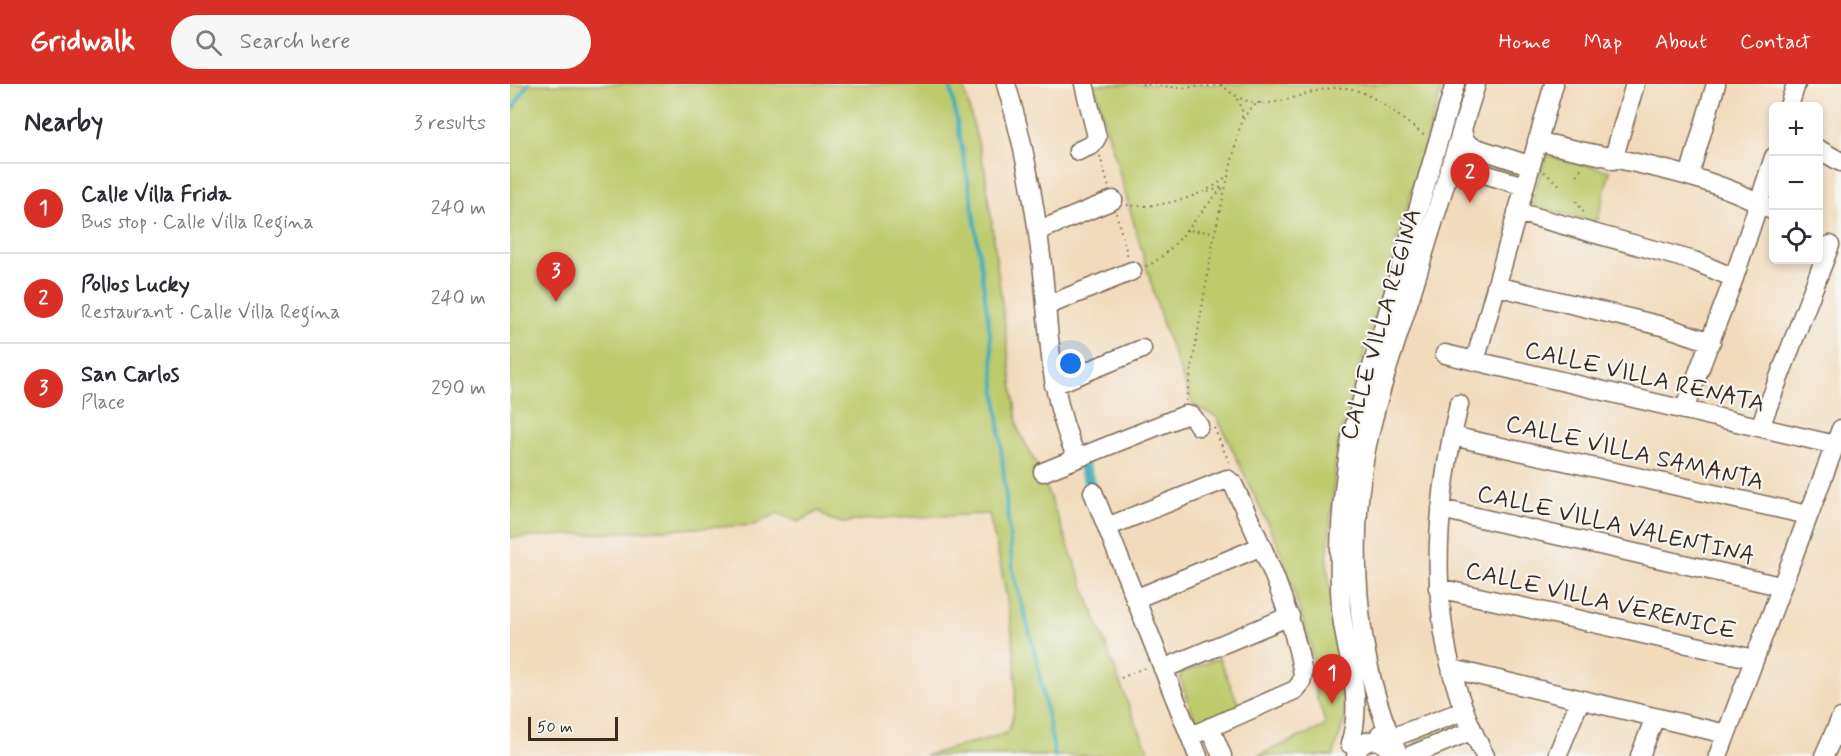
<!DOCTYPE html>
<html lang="en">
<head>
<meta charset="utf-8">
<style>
	body { margin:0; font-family:Mynerve,sans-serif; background:#f7f7f7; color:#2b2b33 }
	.controls { position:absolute; right:18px; top:18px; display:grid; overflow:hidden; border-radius:9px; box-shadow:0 3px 9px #0003 }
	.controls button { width:54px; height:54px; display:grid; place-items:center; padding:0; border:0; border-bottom:2px solid #e1e1e2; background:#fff; color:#2b2b33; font:30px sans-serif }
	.scale { position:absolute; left:18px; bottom:15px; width:90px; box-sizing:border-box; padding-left:6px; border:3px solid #3b2a1e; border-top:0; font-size:16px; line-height:21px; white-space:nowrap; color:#3b2a1e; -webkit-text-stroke:4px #f6f6f2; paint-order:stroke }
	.you { position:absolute; left:561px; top:280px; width:21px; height:21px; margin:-15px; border:4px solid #fff; border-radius:50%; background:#1a73e8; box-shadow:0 0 0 9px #1a73e833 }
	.badge { display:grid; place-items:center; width:39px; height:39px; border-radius:50%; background:#d93025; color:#fff; font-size:20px; font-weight:700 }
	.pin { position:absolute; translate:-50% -50px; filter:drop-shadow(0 2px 3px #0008) }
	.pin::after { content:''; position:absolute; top:32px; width:21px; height:18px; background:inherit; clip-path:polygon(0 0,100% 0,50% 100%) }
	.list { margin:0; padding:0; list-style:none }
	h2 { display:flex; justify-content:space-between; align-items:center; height:78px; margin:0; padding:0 24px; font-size:26px }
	h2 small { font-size:20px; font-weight:400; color:#7c7c81 }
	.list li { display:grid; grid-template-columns:39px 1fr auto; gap:18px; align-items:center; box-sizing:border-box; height:90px; padding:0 24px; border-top:2px solid #e1e1e2 }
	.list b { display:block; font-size:22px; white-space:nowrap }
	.list p { margin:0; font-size:20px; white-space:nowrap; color:#7c7c81 }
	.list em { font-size:20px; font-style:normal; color:#7c7c81 }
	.icon { flex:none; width:33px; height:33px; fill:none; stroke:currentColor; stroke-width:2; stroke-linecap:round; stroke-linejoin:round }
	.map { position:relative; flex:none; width:1331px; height:672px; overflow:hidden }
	header { display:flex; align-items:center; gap:36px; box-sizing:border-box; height:84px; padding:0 30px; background:#d93025; color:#fff }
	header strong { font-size:28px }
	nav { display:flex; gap:33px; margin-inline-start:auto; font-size:21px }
	.search { width:420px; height:54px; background:#f7f7f7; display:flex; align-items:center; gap:15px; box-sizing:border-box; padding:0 21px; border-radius:33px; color:#7c7c81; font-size:22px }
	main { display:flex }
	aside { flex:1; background:#fff }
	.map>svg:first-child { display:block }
	.green { fill:#bdcb6d; stroke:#7c7a46; stroke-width:1.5 }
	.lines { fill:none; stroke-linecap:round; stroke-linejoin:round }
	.stream { stroke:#3aacb4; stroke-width:4 }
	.canal { stroke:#3aacb4; stroke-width:12 }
	.minor-casing { stroke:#7b6855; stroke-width:21 }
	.path { stroke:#7b6855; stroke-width:2; stroke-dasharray:1.5 4.5; stroke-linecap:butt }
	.minor { stroke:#fff; stroke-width:18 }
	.labels { text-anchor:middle; stroke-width:4.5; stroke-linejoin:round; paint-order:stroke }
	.street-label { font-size:24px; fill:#3b2a1e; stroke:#f6f6f2 }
</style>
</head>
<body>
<header>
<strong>Gridwalk</strong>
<div class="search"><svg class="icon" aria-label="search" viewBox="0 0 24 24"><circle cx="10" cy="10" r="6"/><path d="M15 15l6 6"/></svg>Search here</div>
<nav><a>Home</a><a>Map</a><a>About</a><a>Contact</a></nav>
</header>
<main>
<aside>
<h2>Nearby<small>3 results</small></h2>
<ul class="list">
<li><span class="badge">1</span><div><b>Calle Villa Frida</b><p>Bus stop · Calle Villa Regina</p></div><em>240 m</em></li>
<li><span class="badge">2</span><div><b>Pollos Lucky</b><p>Restaurant · Calle Villa Regina</p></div><em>240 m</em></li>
<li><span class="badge">3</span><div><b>San Carlos</b><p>Place</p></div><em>290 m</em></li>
</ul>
</aside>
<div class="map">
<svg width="1331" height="672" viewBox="0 0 1331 672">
	<rect width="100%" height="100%" fill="#f6f6f2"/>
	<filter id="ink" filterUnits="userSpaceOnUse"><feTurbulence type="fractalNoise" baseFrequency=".0167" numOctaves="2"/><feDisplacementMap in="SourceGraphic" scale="12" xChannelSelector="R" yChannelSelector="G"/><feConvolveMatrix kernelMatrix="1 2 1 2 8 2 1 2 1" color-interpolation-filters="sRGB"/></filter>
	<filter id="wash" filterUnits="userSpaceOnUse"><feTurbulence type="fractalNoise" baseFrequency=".008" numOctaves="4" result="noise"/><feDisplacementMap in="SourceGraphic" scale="24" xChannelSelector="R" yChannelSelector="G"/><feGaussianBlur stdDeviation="1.35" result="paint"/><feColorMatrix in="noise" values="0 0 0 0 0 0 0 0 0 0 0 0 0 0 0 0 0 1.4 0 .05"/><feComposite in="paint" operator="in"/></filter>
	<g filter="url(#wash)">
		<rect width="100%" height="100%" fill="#f2dbbc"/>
		<path class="green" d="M0 0H453L475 87 508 345 530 387 621 628 641 672H414L497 649C520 606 491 480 479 430L358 435 333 439 319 435 309 427 288 438 268 429 244 441 0 454Z
			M584 0H933L827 362 817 478 835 634 823 672H747L813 643 815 638 806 611 801 563 772 470 707 333 683 321 654 244Z
			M1039 72 1100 87 1087 138 1025 124 1022 116 1035 74Z
			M958 73 1005 86 1006 91 957 76Z
			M709 574 730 624 690 639 685 635 669 592 674 588Z
			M945 639 947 644 905 659 903 655Z"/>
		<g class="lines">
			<path class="stream" d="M440 0 462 118 480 249 503 486 526 573 545 672
				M0 29 18 0"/>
			<path class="canal" d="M570 372 583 408"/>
		</g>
	</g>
	<g filter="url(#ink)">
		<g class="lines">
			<g class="minor-casing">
				<path id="minor" d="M496 0C515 62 526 125 533 189 540 254 539 313 567 374
					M1279 22 1286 0
					M952 44 954 55 960 62 1019 81
					M1027 57C1105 77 1194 86 1264 127
					M1308 65 1331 78
					M568 67 582 61 587 53 574 0
					M1103 76 1125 0
					M1179 92 1206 0
					M937 94 946 86 955 84 1014 102
					M1007 128 1184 177 1224 194
					M528 147 603 116
					M986 202 1156 243 1201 258
					M536 222 622 187
					M935 270 1325 361
					M965 277 1044 0
					M544 301 632 265
					M949 320C921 439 915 561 975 672
					M1174 326 1224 194 1264 73
					M1250 343 1320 161
					M942 352 1298 431
					M533 388 675 331 682 332 689 342
					M583 408 688 672
					M931 425 1270 502
					M597 443 717 395 723 400C752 462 781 522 793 590L791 599 785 606 681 652
					M928 504 1244 575
					M625 515 752 462
					M653 585 780 532
					M942 585 1216 650
					M700 643 712 672
					M870 650 889 651 953 627
					M840 660C855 613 835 570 831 524 827 466 832 410 841 354L945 0
					M846 672C849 659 858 655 871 657L880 667
					M889 672C843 578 836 444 861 343 872 296 889 250 903 204 924 136 945 68 966 0
					M899 672 961 647
					M1047 672 1070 616
					M1130 672 1145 633
					M1208 672 1331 345
					M1314 672 1331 634"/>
			</g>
			<path class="path" d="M632 0 671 4 712 1
				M711 0C754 43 790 0 837 4 866 9 891 36 915 51
				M727 15 732 25V35
				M590 72 599 104
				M1034 88 1051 102
				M1067 91 1072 83
				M698 108 713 103
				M1066 117 1076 132
				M617 121C643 126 701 112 717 91
				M606 129 618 173
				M675 146 705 148
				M636 182C663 172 691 124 715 102
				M676 317 705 148 731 38 741 23 752 18
				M704 344 720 380
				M611 594 636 583"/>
			<use href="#minor" class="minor"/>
		</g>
	</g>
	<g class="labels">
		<g class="street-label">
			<text transform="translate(870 240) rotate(-74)" y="8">CALLE VILLA REGINA</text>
			<text transform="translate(1135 292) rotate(13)" y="8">CALLE VILLA RENATA</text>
			<text transform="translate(1125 368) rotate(13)" y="8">CALLE VILLA SAMANTA</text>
			<text transform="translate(1106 440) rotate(13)" y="8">CALLE VILLA VALENTINA</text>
			<text transform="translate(1091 516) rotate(13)" y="8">CALLE VILLA VERENICE</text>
		</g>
	</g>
</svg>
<div class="controls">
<button>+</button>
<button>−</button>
<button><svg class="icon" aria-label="locate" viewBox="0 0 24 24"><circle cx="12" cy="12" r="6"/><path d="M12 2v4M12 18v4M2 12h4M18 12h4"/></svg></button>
</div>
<div class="scale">50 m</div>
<div class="you"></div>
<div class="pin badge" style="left:822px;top:620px">1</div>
<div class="pin badge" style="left:960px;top:119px">2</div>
<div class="pin badge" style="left:46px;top:218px">3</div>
</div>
</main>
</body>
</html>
